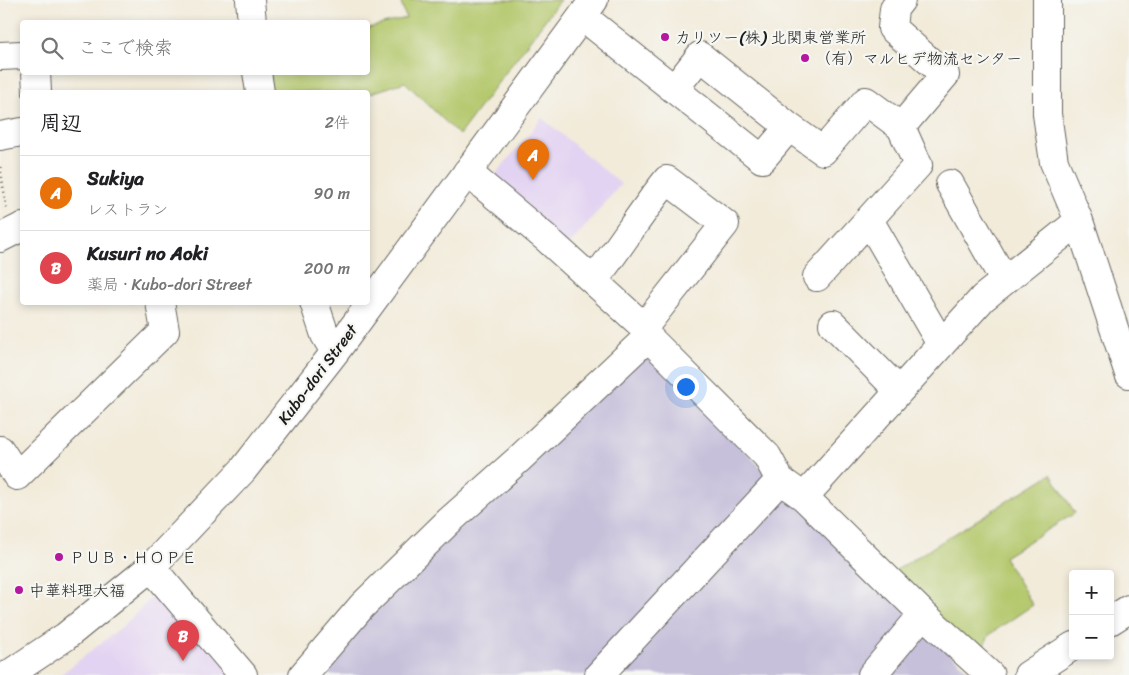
<!DOCTYPE html>
<html lang="ja">
<head>
<meta charset="utf-8">
<style>
	body { margin:0; font-family:Sriracha,"Klee One",sans-serif; background:#f2f2f2; color:#202124 }
	.controls { position:absolute; right:15px; bottom:15px; display:grid; overflow:hidden; border-radius:5px; box-shadow:0 2px 8px #0003 }
	.controls button { width:45px; height:45px; display:grid; place-items:center; padding:0; border:0; border-bottom:1px solid #e0e0e0; background:#fff; color:#202124; font:25px sans-serif }
	.you { position:absolute; left:685px; top:386px; width:18px; height:18px; margin:-12px; border:4px solid #fff; border-radius:50%; background:#1a73e8; box-shadow:0 0 0 8px #1a73e833 }
	.badge { display:grid; place-items:center; width:32px; height:32px; border-radius:50%; background:#1a73e8; color:#fff; font-size:16px; font-weight:700 }
	.pin { position:absolute; translate:-50% -41px; filter:drop-shadow(0 1px 2px #0008) }
	.pin::after { content:''; position:absolute; top:26px; width:18px; height:15px; background:inherit; clip-path:polygon(0 0,100% 0,50% 100%) }
	.list { margin:0; padding:0; list-style:none }
	h2 { display:flex; justify-content:space-between; align-items:center; height:65px; margin:0; padding:0 20px; font-size:21px }
	h2 small { font-size:16px; font-weight:400; color:#757577 }
	.list li { display:grid; grid-template-columns:32px 1fr auto; gap:15px; align-items:center; box-sizing:border-box; height:75px; padding:0 20px; border-top:1px solid #e0e0e0 }
	.list b { display:block; font-size:19px; white-space:nowrap }
	.list p { margin:0; font-size:16px; white-space:nowrap; color:#757577 }
	.list em { font-size:16px; font-style:normal; color:#757577 }
	.icon { flex:none; width:28px; height:28px; fill:none; stroke:currentColor; stroke-width:2; stroke-linecap:round; stroke-linejoin:round }
	.map { position:relative; flex:none; width:1129px; height:675px; overflow:hidden }
	.search { position:absolute; background:#fff; box-shadow:0 2px 8px #0003; left:20px; top:20px; width:350px; height:55px; display:flex; align-items:center; gap:12px; box-sizing:border-box; padding:0 18px; border-radius:5px; color:#757577; font-size:19px }
	.panel { position:absolute; background:#fff; box-shadow:0 2px 8px #0003; left:20px; top:90px; width:350px; height:215px; border-radius:5px }
	.map>svg:first-child { display:block }
	.built { fill:#e3d3f2 }
	.industrial { fill:#c6c0da }
	.green { fill:#b3c76a; stroke:#687243 }
	.lines { fill:none; stroke-linecap:round; stroke-linejoin:round }
	.minor-casing { stroke:#67645e; stroke-width:30 }
	.path { stroke:#67645e; stroke-width:3; stroke-dasharray:1 4; stroke-linecap:butt }
	.minor { stroke:#fff; stroke-width:28 }
	.poi-dot { fill:#b5179e; stroke:#f6f6f2; stroke-width:2 }
	.labels { text-anchor:middle; stroke-width:4.5; stroke-linejoin:round; paint-order:stroke }
	.poi-label { font-size:16px; fill:#1c1c1c; stroke:#f6f6f2; text-anchor:start }
	.street-label { font-size:16px; fill:#1c1c1c; stroke:#f6f6f2 }
</style>
</head>
<body>
<div class="map">
<svg width="1129" height="675" viewBox="0 0 1129 675">
	<rect width="100%" height="100%" fill="#f6f6f2"/>
	<filter id="ink" filterUnits="userSpaceOnUse"><feTurbulence type="fractalNoise" baseFrequency=".02" numOctaves="2"/><feDisplacementMap in="SourceGraphic" scale="10" xChannelSelector="R" yChannelSelector="G"/><feConvolveMatrix kernelMatrix="1 2 1 2 8 2 1 2 1" color-interpolation-filters="sRGB"/></filter>
	<filter id="wash" filterUnits="userSpaceOnUse"><feTurbulence type="fractalNoise" baseFrequency=".0096" numOctaves="4" result="noise"/><feDisplacementMap in="SourceGraphic" scale="20" xChannelSelector="R" yChannelSelector="G"/><feGaussianBlur stdDeviation="1.12" result="paint"/><feColorMatrix in="noise" values="0 0 0 0 0 0 0 0 0 0 0 0 0 0 0 0 0 1.4 0 .05"/><feComposite in="paint" operator="in"/></filter>
	<g filter="url(#wash)">
		<rect width="100%" height="100%" fill="#f2ebda"/>
		<path class="built" d="M542 118 621 184 566 249 488 183Z
			M158 591 233 675H60L123 626Z"/>
		<path class="industrial" d="M648 345 771 479 592 675H308Z
			M782 490 915 615 865 675H610Z
			M923 628 973 675H884Z"/>
		<path class="green" d="M400 0H560L459 135 405 82 368 94V92H269L268 73 368 72V28L406 18Z
			M1051 474 1075 513 1004 557 1033 605 990 634 977 658 893 572Z"/>
	</g>
	<g filter="url(#ink)">
		<g class="lines">
			<g class="minor-casing">
				<path id="minor" d="M250 0 252 22
					M901 0 894 9 892 28 945 75 901 127
					M1047 0V114L1054 162 1079 221 1129 374
					M582 16 762 159 789 127 823 151 866 101 901 127 918 165 817 277
					M0 56 22 55
					M36 72 37 92
					M257 72 260 92
					M675 88 700 56 789 127
					M0 136 22 132
					M467 172 546 238 644 327 648 337 767 456 780 480 804 497 923 614 990 675
					M950 184 1004 280
					M869 220 941 344
					M0 238 22 227
					M594 280C620 247 641 212 667 180L725 224 644 327
					M314 302 325 335 335 352
					M833 324 899 391
					M0 450 17 476 165 331 160 302
					M804 497 983 298 1079 221
					M151 567 243 675
					M1110 621 1129 609
					M8 675 65 637 151 567 243 470 335 352 594 0
					M303 675 362 606 448 522 519 459 648 337
					M599 675 780 480
					M872 675 923 614
					M1028 675 1073 646"/>
			</g>
			<path class="path" d="M0 167 7 211"/>
			<use href="#minor" class="minor"/>
		</g>
	</g>
	<g class="poi-dot">
		<circle cx="665" cy="37" r="5"/>
		<circle cx="805" cy="58" r="5"/>
		<circle cx="59" cy="557" r="5"/>
		<circle cx="19" cy="590" r="5"/>
	</g>
	<g class="labels">
		<g class="poi-label">
			<text x="675" y="43">カリツー(株) 北関東営業所</text>
			<text x="815" y="64">（有）マルヒデ物流センター</text>
			<text x="69" y="563">ＰＵＢ・ＨＯＰＥ</text>
			<text x="29" y="596">中華料理大福</text>
		</g>
		<g class="street-label">
			<text transform="translate(317 374) rotate(-53)" y="6">Kubo-dori Street</text>
		</g>
	</g>
</svg>
<div class="controls">
<button>+</button>
<button>−</button>
</div>
<div class="you"></div>
<div class="pin badge" style="left:533px;top:180px;background:#e8710a">A</div>
<div class="pin badge" style="left:183px;top:661px;background:#e0444e">B</div>
<div class="search"><svg class="icon" aria-label="search" viewBox="0 0 24 24"><circle cx="10" cy="10" r="6"/><path d="M15 15l6 6"/></svg>ここで検索</div>
<section class="panel">
<h2>周辺<small>2件</small></h2>
<ul class="list">
<li><span class="badge" style="background:#e8710a">A</span><div><b>Sukiya</b><p>レストラン</p></div><em>90 m</em></li>
<li><span class="badge" style="background:#e0444e">B</span><div><b>Kusuri no Aoki</b><p>薬局 · Kubo-dori Street</p></div><em>200 m</em></li>
</ul>
</section>
</div>
</body>
</html>
